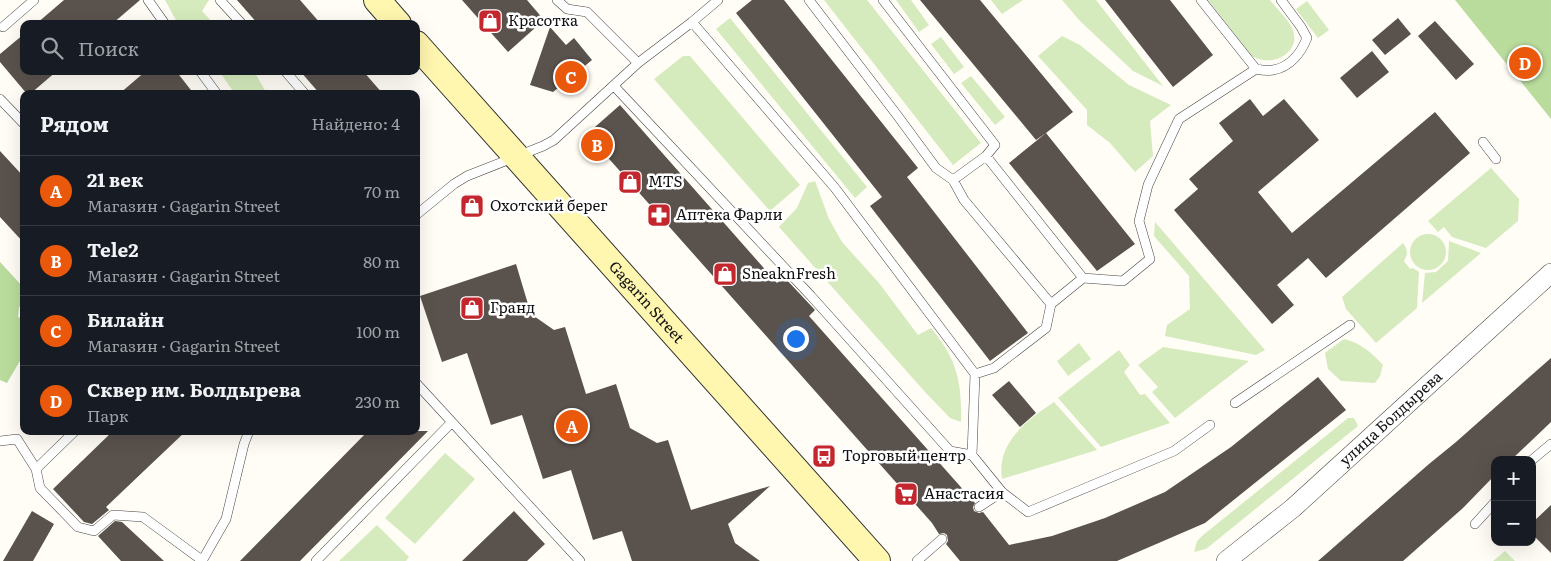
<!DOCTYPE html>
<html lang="ru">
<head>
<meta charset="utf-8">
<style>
	body { margin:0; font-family:Literata,serif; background:#20242c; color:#f1f3f6 }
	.controls { position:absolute; right:15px; bottom:15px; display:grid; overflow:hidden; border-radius:10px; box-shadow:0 5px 20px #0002 }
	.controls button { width:45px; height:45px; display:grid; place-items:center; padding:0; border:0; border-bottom:1px solid #363941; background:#171b24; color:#f1f3f6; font:25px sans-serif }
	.you { position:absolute; left:795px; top:338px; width:18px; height:18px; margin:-12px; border:4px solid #fff; border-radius:50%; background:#1a73e8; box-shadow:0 0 0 8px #1a73e833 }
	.badge { display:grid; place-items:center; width:32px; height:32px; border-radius:50%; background:#ea580c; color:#fff; font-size:16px; font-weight:700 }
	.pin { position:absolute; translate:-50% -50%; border:2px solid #fff; box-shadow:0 1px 5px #0006 }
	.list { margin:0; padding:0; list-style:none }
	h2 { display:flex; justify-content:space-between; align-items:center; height:65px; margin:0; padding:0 20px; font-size:21px }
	h2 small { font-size:16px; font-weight:400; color:#9ea1a6 }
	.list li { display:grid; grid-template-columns:32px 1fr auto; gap:15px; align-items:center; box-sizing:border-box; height:70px; padding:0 20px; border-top:1px solid #363941 }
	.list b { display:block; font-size:19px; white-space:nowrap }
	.list p { margin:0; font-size:16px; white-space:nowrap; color:#9ea1a6 }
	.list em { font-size:16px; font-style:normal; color:#9ea1a6 }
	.icon { flex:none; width:28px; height:28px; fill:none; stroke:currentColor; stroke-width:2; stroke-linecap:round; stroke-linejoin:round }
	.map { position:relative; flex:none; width:1551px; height:561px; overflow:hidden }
	.search { position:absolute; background:#171b24; box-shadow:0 5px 20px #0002; left:20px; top:20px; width:400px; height:55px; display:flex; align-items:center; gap:12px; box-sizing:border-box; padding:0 18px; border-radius:10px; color:#9ea1a6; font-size:19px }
	.panel { position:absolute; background:#171b24; box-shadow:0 5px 20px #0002; left:20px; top:90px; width:400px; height:345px; border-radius:10px }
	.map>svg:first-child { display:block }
	.green { fill:#d5ebbd }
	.forest { fill:#b9dc9c }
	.building { fill:#5a524d }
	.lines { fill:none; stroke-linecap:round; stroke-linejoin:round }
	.lane-casing { stroke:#444; stroke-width:10 }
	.street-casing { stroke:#444; stroke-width:20 }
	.secondary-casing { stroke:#333; stroke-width:28 }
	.lane { stroke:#fff; stroke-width:9 }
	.street { stroke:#fff; stroke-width:19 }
	.secondary { stroke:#fff6b0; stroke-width:26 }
	.labels { text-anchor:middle; stroke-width:5; stroke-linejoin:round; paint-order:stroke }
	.poi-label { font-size:15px; fill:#111; stroke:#fff; text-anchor:start }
	.street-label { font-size:15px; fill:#111; stroke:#fff }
</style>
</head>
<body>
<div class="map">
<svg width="1551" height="561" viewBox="0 0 1551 561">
	<rect width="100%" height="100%" fill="#fffdf5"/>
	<path class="green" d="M165 0H209L202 11 214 24H178Z
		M824 0H867L981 143 953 165Z
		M896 0H911L929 25 919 32Z
		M991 0H1023L1002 14Z
		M1062 0H1096L1163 86 1133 71 1080 21Z
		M1208 0H1270C1277 9 1287 18 1292 28 1303 51 1273 69 1252 56Z
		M1307 1 1329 30 1318 38 1296 9Z
		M730 18 867 187 855 198 716 29Z
		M1062 36 1080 45 1129 85 1171 105 1150 121 1153 156 1135 172 1110 143 1087 125V110L1038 56Z
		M941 37 964 67 954 74 931 44Z
		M683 56H690L800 185 770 211 654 79Z
		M219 71H254L267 94H235Z
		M971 76 1005 117 995 125 961 83Z
		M1491 168 1519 199 1518 221 1486 248 1452 237 1444 227 1438 232 1428 221Z
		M815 181 829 219 842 242 879 283 918 335 931 328C957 359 962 382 961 422L950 418 925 392 779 227 797 208 808 183Z
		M1155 222 1265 350 1256 355 1165 336 1167 325 1190 309 1189 276 1154 236Z
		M1410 252a18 18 0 1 1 36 0a18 18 0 1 1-36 0Z
		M1449 241 1481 253 1422 303 1425 273 1436 272 1448 261Z
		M1403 243C1408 250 1408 254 1404 261L1410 269 1413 268 1419 272 1417 308 1376 343 1346 309 1342 297Z
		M1344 339C1361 343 1372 353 1383 365L1380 376 1375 383 1341 381 1328 369 1325 353Z
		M1079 343 1091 359 1068 376 1057 361Z
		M1163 347 1249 361 1175 418 1152 392 1158 387 1138 365Z
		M1119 350 1130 365 1124 372 1140 395 1145 394 1170 423 1101 447 1058 398Z
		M1054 402 1097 450 1002 479C996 443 1027 420 1054 402Z
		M1348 418H1354L1358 426 1206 549 1194 552 1197 541 1202 536Z
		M445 453 475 479 415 544 385 518Z
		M377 525 409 557 406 561H339Z
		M1505 551 1515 561H1493Z"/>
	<path class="forest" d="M1455 0H1551V119Z
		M0 262 24 288V306L19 307 18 317 24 319V354L7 383 0 380Z"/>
	<path class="building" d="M64 0H140L112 24H36Z
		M237 0H300L321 24H258Z
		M462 0H527L544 20 508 52Z
		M752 0H784L918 168 907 177 1028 333 990 361 870 206 882 197 736 13Z
		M920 0H980L1073 112 1046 133 1135 244 1097 271 1009 163 1046 133 1036 140Z
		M1105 0H1170L1213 55 1173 87Z
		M1398 18 1411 34 1385 55 1372 40Z
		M1435 21 1474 64 1456 80 1418 36Z
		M550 27 566 45 574 38 592 60 553 92 530 85Z
		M24 34V71H57L30 94H27L0 62V54Z
		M1372 51 1389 72 1357 98 1340 78Z
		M146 71H176L194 94H119Z
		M300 71H363L383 94H320Z
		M1250 99 1263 116 1284 99 1319 140 1258 192 1292 233 1435 112 1470 153 1326 278 1308 258 1277 285 1294 305 1272 324 1174 210 1198 189 1189 179 1233 141 1219 123Z
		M620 105 777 283 784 277 815 310 809 316 975 503 973 507 974 511 979 513 983 512 1009 545 1052 536 1105 518 1165 492 1231 447 1318 377 1346 410 1205 523 1117 561H960L946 544 948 541 947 535 944 533 939 534 932 523 587 134Z
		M0 151 24 177V243L0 217Z
		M516 264 531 314 554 330 565 327 586 394 616 384 630 428 657 443 668 440 691 510 770 486 728 524 735 543 760 561H632L622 531 593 540 571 470 543 479 522 415 491 425 467 353 442 362 420 296Z
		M1551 358V422L1511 460H1495V475L1463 508 1403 561H1318L1429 464 1456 442Z
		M1009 381 1036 413 1020 427 992 395Z
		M113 431H186L106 507 109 510 92 524 84 522 53 489Z
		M368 431H428L300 561H240Z
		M1551 505V553L1532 534V523Z
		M32 511 54 524 33 561H3Z
		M514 511 545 544 527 561H462Z
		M115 521 122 522 164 561H121L98 536Z"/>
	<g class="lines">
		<g class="lane-casing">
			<path id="lane" d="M148 0 165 24
				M220 0 242 24
				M557 0 567 9 587 12 638 63
				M809 0 897 115 936 168 953 180 986 156 995 145 883 0
				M692 22 835 188 975 374 972 455
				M3 27 34 0
				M1256 69C1261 70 1268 71 1273 70 1290 67 1301 53 1307 38L1301 27 1281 0
				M200 71 217 94
				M285 71 305 94
				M614 86 811 296 950 451 972 455 1002 492 1028 512 1174 451 1210 425
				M0 99 24 124
				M1483 142 1496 159
				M953 180 964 200 1051 304
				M416 215 454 184 467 176 543 146 554 140 638 63 692 22 718 0
				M1083 278 1123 281 1150 259 1139 221 1148 185 1179 119 1256 69 1201 0
				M975 374 994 368 1046 328 1051 304 1083 278 986 156
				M416 383 580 561
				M1235 403 1350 325
				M0 441 17 439 36 469 40 488 78 527 94 531 113 515 143 517 203 561
				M1532 460 1551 444
				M36 469 75 431
				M979 507 1002 492
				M1475 524 1495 502
				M202 561 226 519 244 444 249 431
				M316 561 452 422
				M917 561 942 539"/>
		</g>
		<g class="street-casing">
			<g id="street">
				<path id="s1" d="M1226 561 1293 508 1551 273"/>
			</g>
		</g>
		<g class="secondary-casing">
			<g id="secondary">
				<path d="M377 0 398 24"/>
				<path id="s2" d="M416 44 877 561"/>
			</g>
		</g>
		<use href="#lane" class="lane"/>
		<use href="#street" class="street"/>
		<use href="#secondary" class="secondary"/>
	</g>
	<defs>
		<g id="shop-square" transform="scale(1.25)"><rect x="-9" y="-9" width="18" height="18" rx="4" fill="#c4262e" stroke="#fff"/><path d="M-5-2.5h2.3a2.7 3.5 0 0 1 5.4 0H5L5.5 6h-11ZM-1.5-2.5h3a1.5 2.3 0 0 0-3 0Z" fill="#fff"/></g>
		<g id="pharmacy-square" transform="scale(1.25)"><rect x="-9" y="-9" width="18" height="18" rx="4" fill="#c4262e" stroke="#fff"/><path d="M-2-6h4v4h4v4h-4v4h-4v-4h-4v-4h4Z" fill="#fff"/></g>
		<g id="bus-square" transform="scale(1.25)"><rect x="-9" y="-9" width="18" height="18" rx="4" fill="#c4262e" stroke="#fff"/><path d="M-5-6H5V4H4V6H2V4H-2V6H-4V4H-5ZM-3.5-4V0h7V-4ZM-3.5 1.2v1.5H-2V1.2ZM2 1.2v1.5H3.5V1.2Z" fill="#fff"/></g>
		<g id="supermarket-square" transform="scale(1.25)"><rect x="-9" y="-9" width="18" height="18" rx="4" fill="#c4262e" stroke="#fff"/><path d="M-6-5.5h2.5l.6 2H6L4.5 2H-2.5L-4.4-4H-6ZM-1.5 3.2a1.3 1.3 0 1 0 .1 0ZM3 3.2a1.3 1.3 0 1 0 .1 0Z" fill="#fff"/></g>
	</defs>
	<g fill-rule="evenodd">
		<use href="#shop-square" x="490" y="21"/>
		<use href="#shop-square" x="630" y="182"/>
		<use href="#shop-square" x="472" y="206"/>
		<use href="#pharmacy-square" x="659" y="215"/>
		<use href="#shop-square" x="725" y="274"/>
		<use href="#shop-square" x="472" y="308"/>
		<use href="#bus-square" x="824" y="456"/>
		<use href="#supermarket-square" x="906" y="494"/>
	</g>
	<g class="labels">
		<g class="poi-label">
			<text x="508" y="26">Красотка</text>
			<text x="648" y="187">MTS</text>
			<text x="490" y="211">Охотский берег</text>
			<text x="676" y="220">Аптека Фарли</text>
			<text x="742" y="279">SneaknFresh</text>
			<text x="490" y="313">Гранд</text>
			<text x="842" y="461">Торговый центр</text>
			<text x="924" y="499">Анастасия</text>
		</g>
		<g class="street-label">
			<text dy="5" stroke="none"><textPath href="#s2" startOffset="346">Gagarin Street</textPath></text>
			<text dy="5" stroke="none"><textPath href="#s1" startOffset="218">улица Болдырева</textPath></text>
		</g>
	</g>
</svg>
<div class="controls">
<button>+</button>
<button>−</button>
</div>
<div class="you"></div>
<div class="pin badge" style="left:572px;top:426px">A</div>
<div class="pin badge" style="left:597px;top:145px">B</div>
<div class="pin badge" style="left:571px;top:77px">C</div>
<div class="pin badge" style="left:1525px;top:63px">D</div>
<div class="search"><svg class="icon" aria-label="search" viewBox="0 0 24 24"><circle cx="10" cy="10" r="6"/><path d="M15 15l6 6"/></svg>Поиск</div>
<section class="panel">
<h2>Рядом<small>Найдено: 4</small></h2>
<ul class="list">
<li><span class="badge">A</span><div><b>21 век</b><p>Магазин · Gagarin Street</p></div><em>70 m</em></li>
<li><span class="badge">B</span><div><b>Tele2</b><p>Магазин · Gagarin Street</p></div><em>80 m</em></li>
<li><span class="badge">C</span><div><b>Билайн</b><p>Магазин · Gagarin Street</p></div><em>100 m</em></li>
<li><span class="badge">D</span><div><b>Сквер им. Болдырева</b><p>Парк</p></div><em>230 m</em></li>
</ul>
</section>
</div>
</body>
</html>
